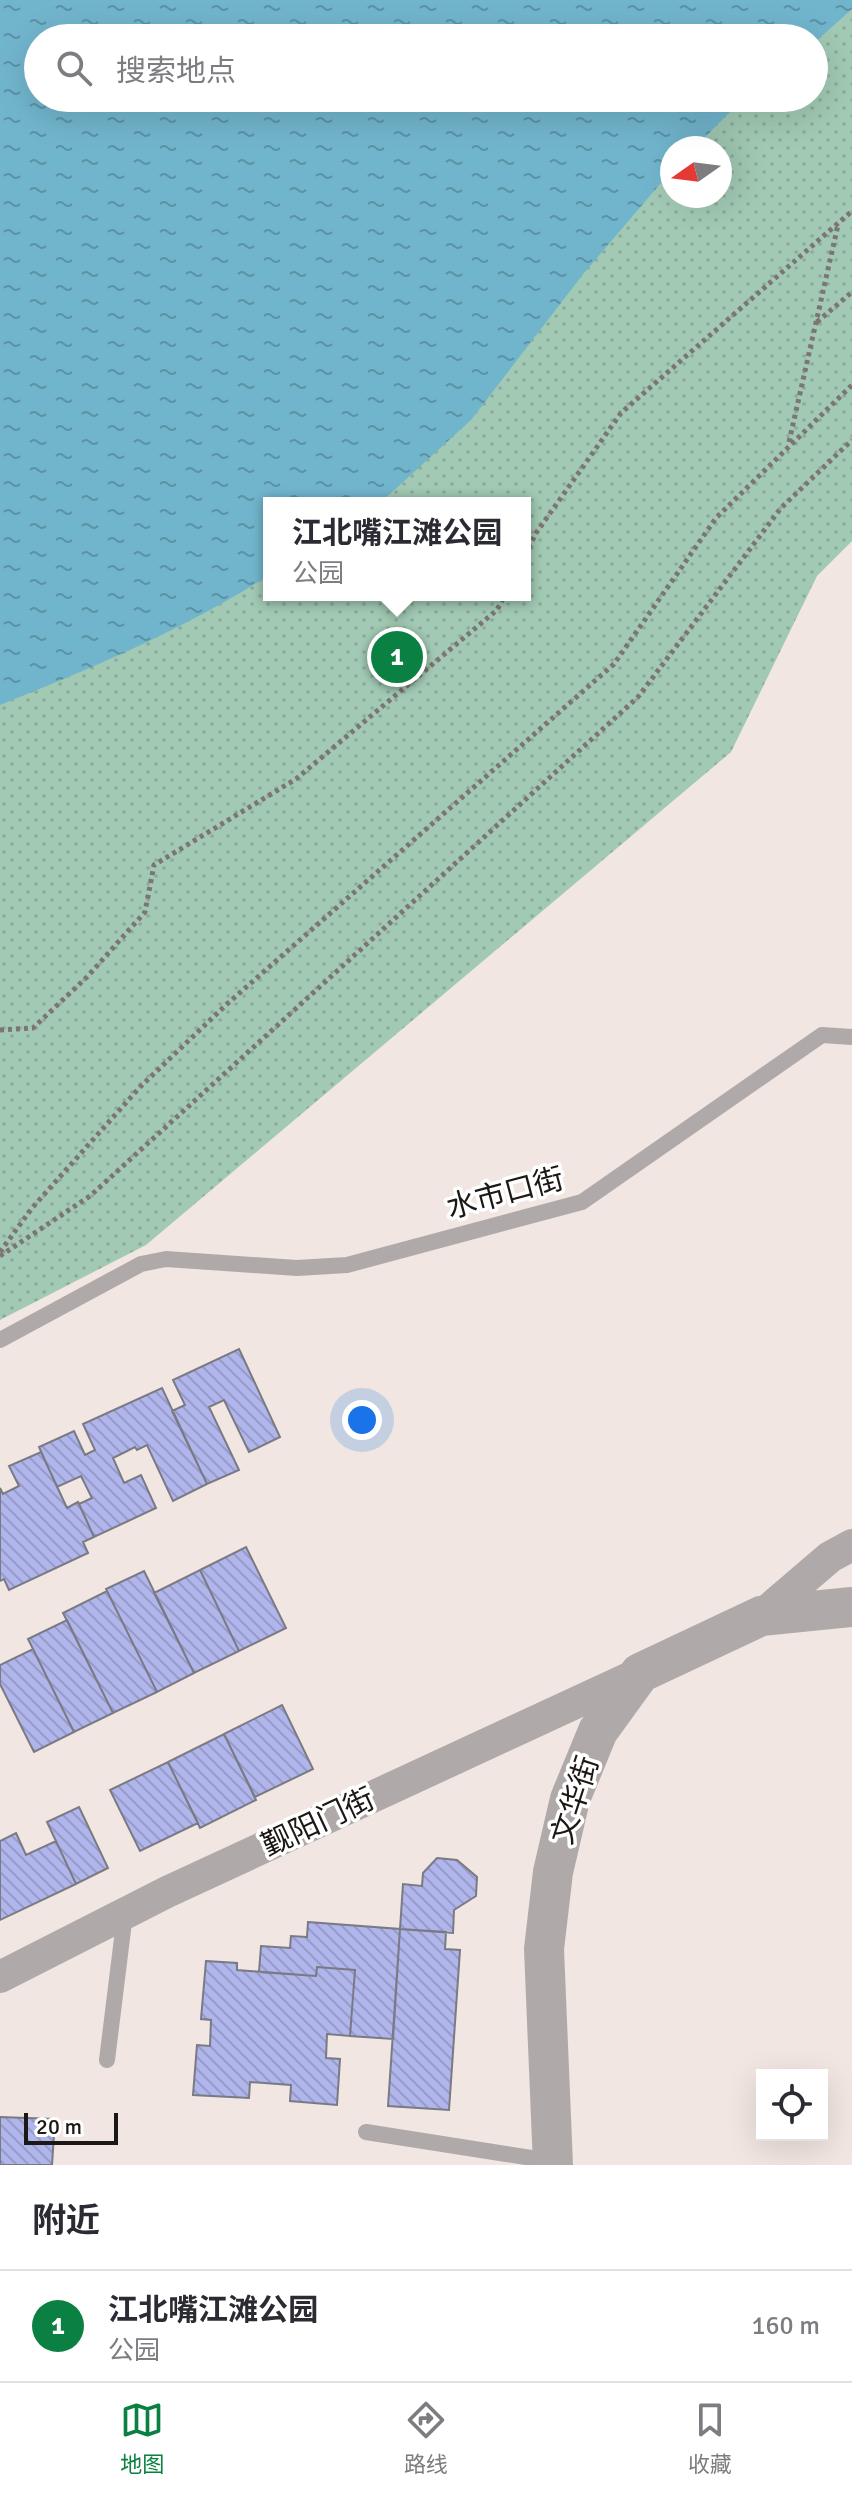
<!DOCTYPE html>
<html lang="zh">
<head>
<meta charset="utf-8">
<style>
	body { margin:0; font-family:Signika,"Noto Sans SC",sans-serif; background:#f7f7f7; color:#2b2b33 }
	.controls { position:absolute; right:24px; bottom:24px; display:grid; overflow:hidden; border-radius:0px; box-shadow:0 8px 32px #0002 }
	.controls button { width:72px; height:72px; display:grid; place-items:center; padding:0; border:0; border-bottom:2px solid #e1e1e2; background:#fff; color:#2b2b33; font:40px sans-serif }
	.compass { position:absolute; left:660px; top:136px; width:72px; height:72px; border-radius:50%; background:#fff; box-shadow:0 8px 32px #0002; rotate:256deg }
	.scale { position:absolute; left:24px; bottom:20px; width:94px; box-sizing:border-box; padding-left:8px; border:4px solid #1c1816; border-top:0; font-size:22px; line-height:28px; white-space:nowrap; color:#1c1816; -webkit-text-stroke:6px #fff; paint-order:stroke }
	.you { position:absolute; left:362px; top:1420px; width:28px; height:28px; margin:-20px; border:6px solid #fff; border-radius:50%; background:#1a73e8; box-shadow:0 0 0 12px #1a73e833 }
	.badge { display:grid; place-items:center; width:52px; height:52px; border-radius:50%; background:#0b8043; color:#fff; font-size:26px; font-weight:700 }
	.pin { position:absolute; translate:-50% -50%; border:4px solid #fff; box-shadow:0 2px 8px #0006 }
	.popup { position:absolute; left:263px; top:497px; width:268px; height:104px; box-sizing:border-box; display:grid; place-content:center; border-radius:0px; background:#fff; filter:drop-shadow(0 2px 6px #0005); font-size:26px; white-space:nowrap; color:#7c7c81 }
	.popup b { font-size:30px; color:#2b2b33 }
	.popup::after { content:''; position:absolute; left:50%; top:100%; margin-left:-16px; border:16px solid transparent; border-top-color:#fff }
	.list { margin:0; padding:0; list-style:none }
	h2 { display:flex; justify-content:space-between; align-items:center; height:104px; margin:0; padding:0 32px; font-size:34px }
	h2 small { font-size:26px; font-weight:400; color:#7c7c81 }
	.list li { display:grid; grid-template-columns:52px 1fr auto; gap:24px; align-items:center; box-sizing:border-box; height:112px; padding:0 32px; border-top:2px solid #e1e1e2 }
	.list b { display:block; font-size:30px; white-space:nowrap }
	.list p { margin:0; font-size:26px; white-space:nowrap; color:#7c7c81 }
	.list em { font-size:26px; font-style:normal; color:#7c7c81 }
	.icon { flex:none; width:44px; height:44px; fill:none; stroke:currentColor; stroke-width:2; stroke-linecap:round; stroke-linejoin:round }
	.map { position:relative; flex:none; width:852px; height:2165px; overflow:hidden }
	.search { position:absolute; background:#fff; box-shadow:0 8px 32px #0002; left:24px; right:24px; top:24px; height:88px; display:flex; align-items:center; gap:20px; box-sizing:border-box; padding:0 28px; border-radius:44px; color:#7c7c81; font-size:30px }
	.sheet { height:216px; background:#fff }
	nav { display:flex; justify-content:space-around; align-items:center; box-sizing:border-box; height:112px; border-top:2px solid #e1e1e2; background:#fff; font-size:22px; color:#7c7c81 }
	nav a { display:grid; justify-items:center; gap:4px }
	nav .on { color:#0b8043 }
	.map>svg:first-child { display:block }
	.park { fill:url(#park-dots); fill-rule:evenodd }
	.water { fill:url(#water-ripples) }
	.building { fill:url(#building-back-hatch); stroke:#797a83; stroke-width:2 }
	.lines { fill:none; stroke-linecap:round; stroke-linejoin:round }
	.path { stroke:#7d7572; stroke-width:5; stroke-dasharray:4 4; stroke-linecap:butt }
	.service { stroke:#afaaa9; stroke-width:16 }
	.minor { stroke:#afaaa9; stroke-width:32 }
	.tertiary { stroke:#afaaa9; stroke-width:40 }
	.labels { text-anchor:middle; stroke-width:7; stroke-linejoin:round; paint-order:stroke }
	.street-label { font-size:30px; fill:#1c1816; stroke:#fff }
</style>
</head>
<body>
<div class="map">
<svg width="852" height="2165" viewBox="0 0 852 2165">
	<defs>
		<pattern id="park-dots" width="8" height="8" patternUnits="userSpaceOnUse" patternTransform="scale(2)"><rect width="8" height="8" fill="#a1c9b3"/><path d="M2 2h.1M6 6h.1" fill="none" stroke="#8aac99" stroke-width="1.8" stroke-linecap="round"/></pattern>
		<pattern id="water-ripples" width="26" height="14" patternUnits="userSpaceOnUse" patternTransform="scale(2)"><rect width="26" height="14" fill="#71b5cd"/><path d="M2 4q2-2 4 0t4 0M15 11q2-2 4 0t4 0" fill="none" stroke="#5c92a5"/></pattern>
		<pattern id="building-back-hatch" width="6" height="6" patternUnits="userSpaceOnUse" patternTransform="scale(2)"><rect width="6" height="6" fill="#b0b5eb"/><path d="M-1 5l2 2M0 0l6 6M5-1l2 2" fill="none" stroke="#979bc9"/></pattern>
	</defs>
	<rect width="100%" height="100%" fill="#f1e6e1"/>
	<path class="park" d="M852 0V541L817 576 731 752 146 1245 0 1320V670L689 98H814V38ZM672 148H720V196H672ZM269 503H525V595H269Z"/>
	<path class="water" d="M0 0H852V9L814 43V38H38V98H744L694 148H672V170L584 273 471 420 380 503H269V575C185 629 92 668 0 705Z"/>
	<path class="building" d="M239 1349 280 1437 249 1452 224 1400 209 1407 239 1470 207 1484 172 1411 185 1405 173 1380Z
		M162 1388 207 1484 173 1501 147 1445 137 1450 135 1447 113 1458 124 1483 141 1475 156 1508 94 1537 79 1504 92 1498 81 1476 57 1487 39 1447 74 1431 85 1455 95 1450 83 1424Z
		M41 1452 67 1508 78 1502 94 1537 83 1542 88 1553 9 1590 4 1579 0 1581V1488L3 1494 19 1486 9 1466Z
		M246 1547 286 1628 239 1651 200 1570Z
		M200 1570 239 1651 194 1673 154 1593Z
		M144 1571 194 1673 157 1692 106 1589Z
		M107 1591 157 1692 113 1713 63 1613Z
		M67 1620 113 1713 74 1732 28 1639Z
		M33 1649 74 1732 34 1752 0 1684V1665Z
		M282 1705 313 1769 255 1797 224 1734Z
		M224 1734 256 1800 200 1828 168 1762Z
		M168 1762 198 1823 140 1851 110 1790Z
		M79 1807 108 1868 76 1884 47 1822Z
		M16 1833 26 1855 56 1841 76 1884 0 1920V1841Z
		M437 1858 457 1860 477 1877 476 1896 454 1910 453 1933 400 1929 403 1884 422 1886 423 1873Z
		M308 1922 400 1929 393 2039 350 2036 355 1970 317 1967 316 1976 259 1972 261 1946 290 1948 291 1936 307 1937Z
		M400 1929 446 1932 445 1949 460 1950 449 2110 388 2106Z
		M206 1961 237 1963V1970L316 1976 317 1967 355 1970 350 2036 327 2034 326 2058 340 2059 337 2105 290 2101 291 2085 250 2082 249 2098 193 2095 197 2045 210 2046 211 2020 201 2019Z
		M0 2117 55 2119 52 2165H0Z"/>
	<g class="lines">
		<path class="path" d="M817 322 852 292
			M789 442 838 225
			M525 555 536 533 621 413 852 211
			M0 1030 33 1028 87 977 145 912 154 865 296 779 497 610 505 595
			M0 1252 32 1208 140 1087 227 1004 614 664 716 518 852 385
			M0 1256 90 1196 638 697 781 508 852 440"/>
		<path class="service" d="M0 1340 141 1264 166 1259 297 1268 347 1265 582 1202 822 1035 852 1037
			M107 2060 125 1914
			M366 2132 551 2161"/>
		<path class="minor" d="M761 1616 830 1557 852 1545
			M0 1977 167 1892 640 1673"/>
		<path class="tertiary" d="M553 2165 544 1949 553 1872 570 1799 598 1731 640 1673 761 1616 852 1607"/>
	</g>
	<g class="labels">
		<g class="street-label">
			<text transform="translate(505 1193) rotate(-15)" y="10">水市口街</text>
			<text transform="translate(575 1800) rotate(-72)" y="10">文华街</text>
			<text transform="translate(318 1822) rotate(-25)" y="10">觐阳门街</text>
		</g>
	</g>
</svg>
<div class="controls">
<button><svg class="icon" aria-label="locate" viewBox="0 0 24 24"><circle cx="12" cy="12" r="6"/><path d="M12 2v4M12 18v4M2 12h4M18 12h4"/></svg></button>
</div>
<svg class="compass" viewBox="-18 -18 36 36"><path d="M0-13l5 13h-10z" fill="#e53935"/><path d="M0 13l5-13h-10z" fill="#7c7c81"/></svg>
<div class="scale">20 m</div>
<div class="you"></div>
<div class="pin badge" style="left:397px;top:657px">1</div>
<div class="popup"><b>江北嘴江滩公园</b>公园</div>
<div class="search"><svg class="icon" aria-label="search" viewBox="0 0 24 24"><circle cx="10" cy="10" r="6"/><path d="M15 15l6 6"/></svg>搜索地点</div>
</div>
<section class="sheet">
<h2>附近<small></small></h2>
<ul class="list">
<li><span class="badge">1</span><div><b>江北嘴江滩公园</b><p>公园</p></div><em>160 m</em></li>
</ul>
</section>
<nav>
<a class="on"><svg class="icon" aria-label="map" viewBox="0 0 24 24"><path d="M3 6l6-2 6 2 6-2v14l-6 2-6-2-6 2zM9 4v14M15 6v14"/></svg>地图</a>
<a><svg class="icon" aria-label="directions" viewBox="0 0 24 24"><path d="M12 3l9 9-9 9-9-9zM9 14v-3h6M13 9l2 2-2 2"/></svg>路线</a>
<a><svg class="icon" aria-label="saved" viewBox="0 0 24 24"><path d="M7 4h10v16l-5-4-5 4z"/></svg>收藏</a>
</nav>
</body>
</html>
